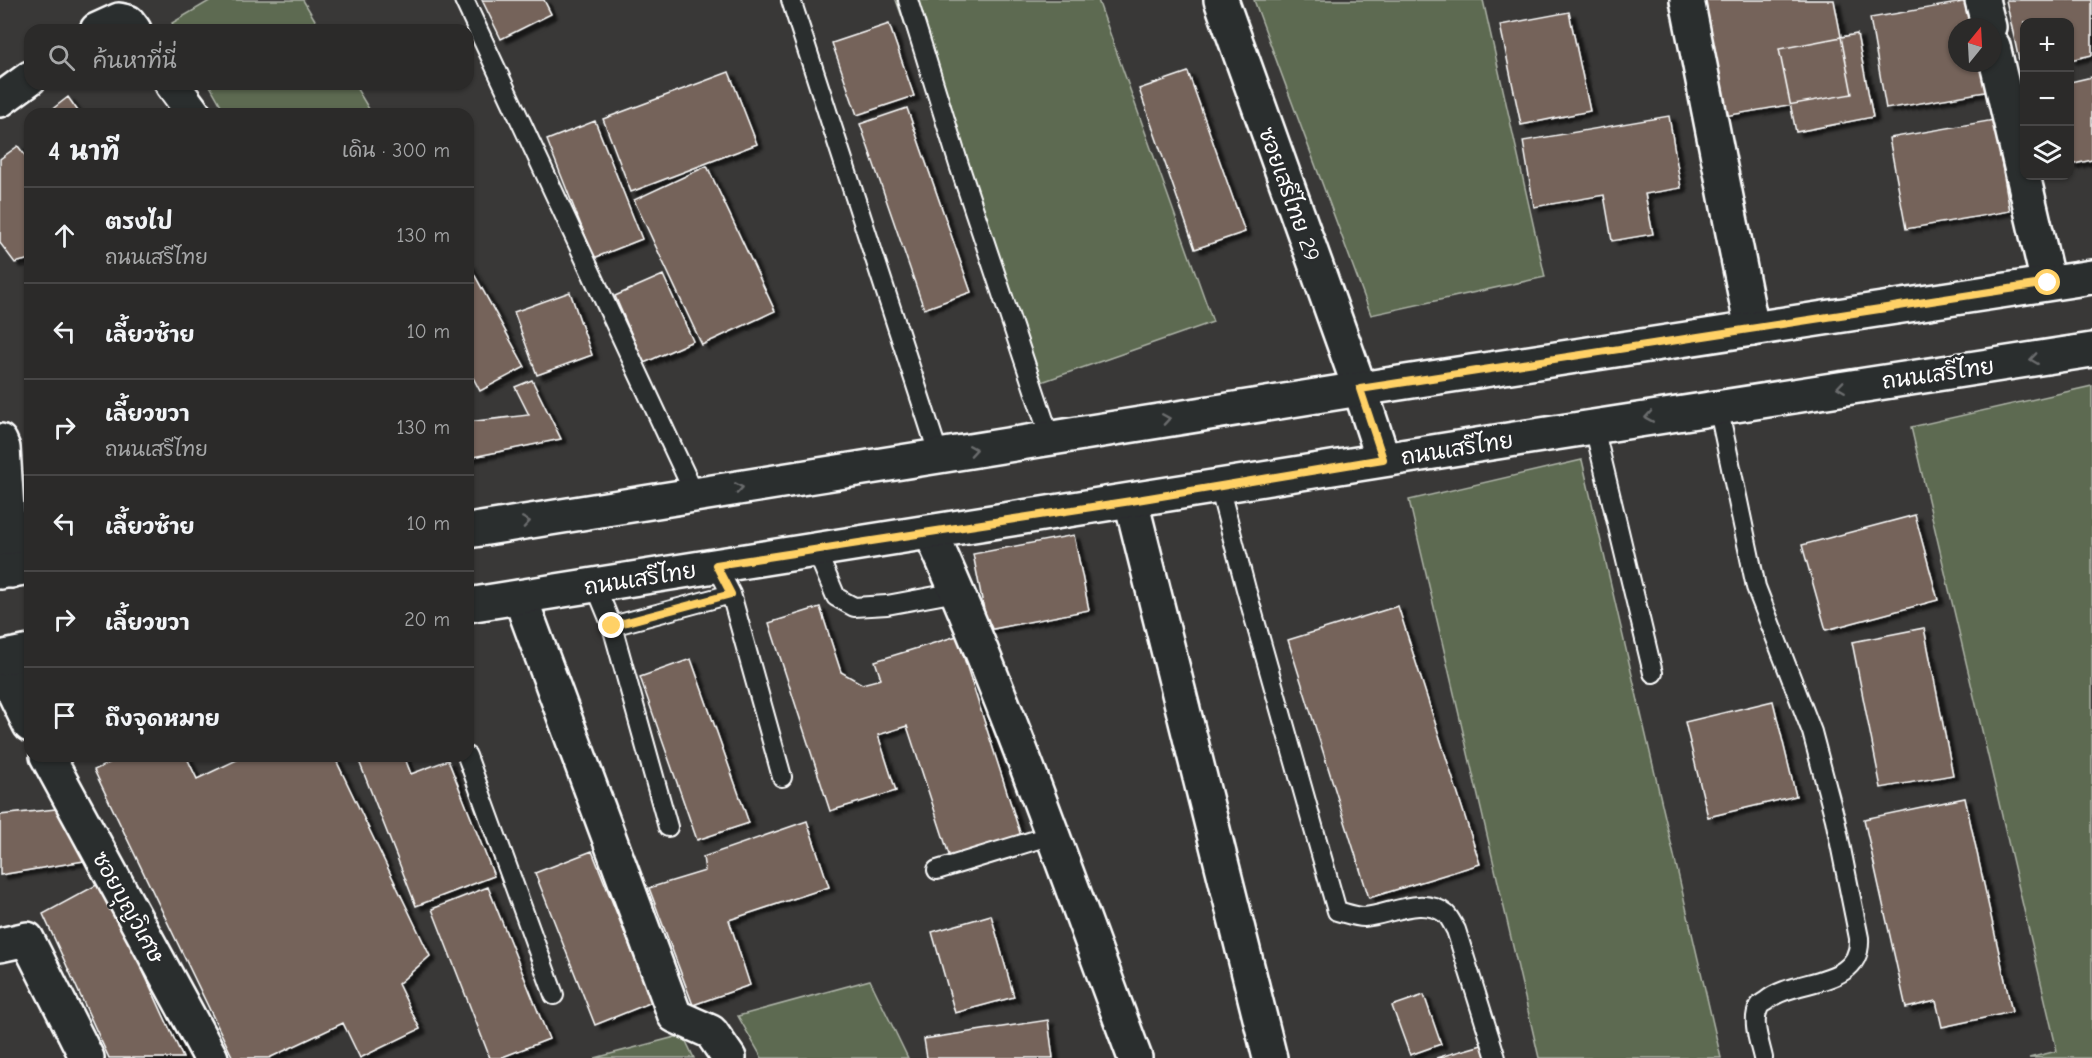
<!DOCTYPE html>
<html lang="th">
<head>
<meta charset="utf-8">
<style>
	body { margin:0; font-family:"Comic Neue","Playpen Sans Thai",sans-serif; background:#373635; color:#f1f3f6 }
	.controls { position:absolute; right:18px; top:18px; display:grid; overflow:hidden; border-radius:12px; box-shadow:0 2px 4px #0004 }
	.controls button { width:54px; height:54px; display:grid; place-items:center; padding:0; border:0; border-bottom:2px solid #474646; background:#2b2a29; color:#f1f3f6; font:30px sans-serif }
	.compass { position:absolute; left:1948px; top:18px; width:54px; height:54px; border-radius:50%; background:#2b2a29; box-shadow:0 2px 4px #0004; rotate:18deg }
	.stop { position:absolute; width:18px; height:18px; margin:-14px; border:4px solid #ffd166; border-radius:50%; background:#fff }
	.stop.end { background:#ffd166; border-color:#fff; box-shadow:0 2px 6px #0008 }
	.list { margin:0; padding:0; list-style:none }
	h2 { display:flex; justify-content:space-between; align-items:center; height:78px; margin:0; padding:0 24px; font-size:26px }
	h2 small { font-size:20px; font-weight:400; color:#a6a7a8 }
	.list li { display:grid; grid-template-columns:39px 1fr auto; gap:18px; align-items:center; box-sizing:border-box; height:96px; padding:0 24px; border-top:2px solid #474646 }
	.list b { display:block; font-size:22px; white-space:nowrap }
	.list p { margin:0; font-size:20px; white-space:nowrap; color:#a6a7a8 }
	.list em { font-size:20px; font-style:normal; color:#a6a7a8 }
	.icon { flex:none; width:33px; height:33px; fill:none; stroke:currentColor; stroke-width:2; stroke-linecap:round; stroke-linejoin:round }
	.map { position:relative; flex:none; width:2092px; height:1058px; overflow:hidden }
	.search { position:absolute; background:#2b2a29; box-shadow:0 2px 4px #0004; left:24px; top:24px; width:450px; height:66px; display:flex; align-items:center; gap:15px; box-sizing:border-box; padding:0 21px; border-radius:18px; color:#a6a7a8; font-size:22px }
	.panel { position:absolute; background:#2b2a29; box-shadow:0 2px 4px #0004; left:24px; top:108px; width:450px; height:654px; border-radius:18px }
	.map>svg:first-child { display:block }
	.green { fill:#5d6a51; stroke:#aeb4a8; stroke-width:1.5 }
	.building { fill:#74645a; stroke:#fff; stroke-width:1.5; filter:url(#shadow) }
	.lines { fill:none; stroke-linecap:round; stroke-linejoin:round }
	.service-casing { stroke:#fff; stroke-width:22 }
	.minor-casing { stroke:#fff; stroke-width:38 }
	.secondary-casing { stroke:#fff; stroke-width:38 }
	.service { stroke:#2a2d2e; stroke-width:18 }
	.minor { stroke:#2a2d2e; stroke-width:33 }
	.secondary { stroke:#2a2d2e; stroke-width:33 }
	.oneway { stroke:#6a6c6d }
	.route { stroke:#ffd166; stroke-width:8 }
	.labels { text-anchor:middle; stroke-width:5; stroke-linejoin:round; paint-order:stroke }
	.street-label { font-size:22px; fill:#fff; stroke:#2a2d2e }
</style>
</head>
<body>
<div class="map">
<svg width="2092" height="1058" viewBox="0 0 2092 1058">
	<defs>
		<filter id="shadow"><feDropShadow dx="6" dy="4" stdDeviation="1.5" flood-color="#0009"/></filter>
	</defs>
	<rect width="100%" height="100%" fill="#393837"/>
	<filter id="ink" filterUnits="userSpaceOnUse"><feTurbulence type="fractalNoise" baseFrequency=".0167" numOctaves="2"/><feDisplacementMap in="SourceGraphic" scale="12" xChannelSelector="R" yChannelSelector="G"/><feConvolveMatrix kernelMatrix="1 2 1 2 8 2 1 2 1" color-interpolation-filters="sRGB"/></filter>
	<g filter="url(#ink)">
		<path class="green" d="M211 0H303L321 30H176L172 23Z
			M896 0H1098L1213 322 1033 385Z
			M1254 0H1483L1545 277 1371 315Z
			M209 84H354L372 114H226Z
			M2092 386V1058H2029L2057 1051 1911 427Z
			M1582 460 1721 1058H1539L1409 500Z
			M870 980 908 1058H762L738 1016Z
			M683 1035 694 1058H595Z"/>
		<path class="building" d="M482 0H544L551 14 501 39Z
			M1704 0H1834L1852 94 1725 116Z
			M1974 0 1979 27H1957V63H1985L1991 91 1886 109 1870 18Z
			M2006 0H2092V55L2070 60V22H2024V69L2021 70Z
			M1569 12 1590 111 1521 125 1500 25Z
			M889 24 914 96 857 115 832 43Z
			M1857 34 1873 117 1796 132 1779 49Z
			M729 72 757 144 631 192 603 119Z
			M1188 72 1245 232 1195 249 1139 89Z
			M2092 77V160L2070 165V82Z
			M68 97 80 114H46Z
			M907 108 971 292 924 309 860 124Z
			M1669 116 1681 188 1645 194 1653 234 1612 241 1604 195 1534 207 1523 141Z
			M1994 120 2010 211 1906 229 1889 138Z
			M595 121 642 239 594 258 547 140Z
			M18 146 30 162V259L15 263 0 243V159Z
			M707 166 775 311 702 345 634 200Z
			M468 263 525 367 480 391 468 368Z
			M663 275 693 341 644 363 615 296Z
			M570 292 592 355 537 375 514 312Z
			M532 380 561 439 468 458V422L529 415 515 387Z
			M1915 515 1938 600 1826 630 1802 545Z
			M1074 535 1089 610 988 630 973 554Z
			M1398 606 1480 864 1369 898 1288 640Z
			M820 607 841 672 862 684 881 679 875 661 957 636 1023 842 952 864 907 726 878 735 896 791 830 811 769 623Z
			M1924 628 1953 775 1881 788 1852 642Z
			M691 659 749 823 697 840 640 677Z
			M1773 701 1796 796 1708 817 1685 722Z
			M124 756H186L197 779 245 756H334L430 956 398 984 420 1029 360 1058 343 1023 269 1058H233L94 770Z
			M357 756H404L411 774 448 760 494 876 416 906Z
			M1965 798 2012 1012 1942 1027 1936 1001 1906 1008 1864 819Z
			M65 808 90 860 0 875V815Z
			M807 821 829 887 729 920 750 985 693 1005 649 888 705 871 703 857Z
			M592 851 652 1002 595 1025 535 873Z
			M102 882 183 1058H109L43 914Z
			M488 887 549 1039 500 1058H490L432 909Z
			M991 915 1014 997 955 1013 932 932Z
			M1424 995 1441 1044 1410 1055 1392 1006Z
			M1048 1020 1053 1058H927L924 1039Z
			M1482 1045 1486 1058H1436Z"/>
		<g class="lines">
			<g class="service-casing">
				<path id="service" d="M464 0 695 495
					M791 0 939 456
					M908 0 959 165 1050 438
					M1718 406 1756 587 1812 732 1835 819 1859 938C1862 989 1793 977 1766 1001 1763 1003 1760 1004 1759 1007 1751 1021 1760 1044 1763 1058
					M1594 427 1653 673
					M1219 486 1246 589 1337 911C1345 913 1356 917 1364 917 1390 915 1422 895 1446 914 1450 918 1453 925 1456 930L1496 1058
					M816 550 836 597 854 607 887 605 957 592
					M716 565 731 594 782 777
					M595 585 612 626 668 827
					M612 626 731 594
					M467 756 554 995
					M937 870 1052 835"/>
			</g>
			<g class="minor-casing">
				<path id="minor" d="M1221 0 1360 389 1383 459
					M1687 0 1752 329
					M1982 0 1989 27
					M97 30 119 20 128 22 134 30
					M1993 46 2048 283
					M172 84 194 114
					M0 100 30 78
					M0 441 3 448 11 571
					M1131 501 1270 1058
					M931 533C1008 704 1069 882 1135 1058
					M520 597 675 1016 711 1032 729 1058
					M0 663 30 725
					M47 756 211 1058
					M0 945 27 939 87 1058"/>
			</g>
			<g class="secondary-casing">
				<path id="secondary" d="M468 531 1360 389 2092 277
					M0 572 30 567
					M468 605C1010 521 1550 431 2092 350
					M0 658 30 652"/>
			</g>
			<use href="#service" class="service"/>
			<use href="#minor" class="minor"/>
			<use href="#secondary" class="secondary"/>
		</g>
		<defs><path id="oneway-chevron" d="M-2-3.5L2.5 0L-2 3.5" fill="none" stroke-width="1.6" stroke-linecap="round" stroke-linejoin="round" transform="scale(1.5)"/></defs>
		<g class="oneway">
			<use href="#oneway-chevron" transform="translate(2034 359) rotate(172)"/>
			<use href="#oneway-chevron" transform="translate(1841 387) rotate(172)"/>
			<use href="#oneway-chevron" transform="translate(1649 417) rotate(170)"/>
			<use href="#oneway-chevron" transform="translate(1166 419) rotate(-9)"/>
			<use href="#oneway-chevron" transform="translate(973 450) rotate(-9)"/>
			<use href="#oneway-chevron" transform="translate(739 488) rotate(-9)"/>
			<use href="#oneway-chevron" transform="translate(526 522) rotate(-9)"/>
		</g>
	</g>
	<g class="lines" filter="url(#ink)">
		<path class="route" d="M612 626 731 594 716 565 1131 501 1383 459 1360 389 2048 283"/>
	</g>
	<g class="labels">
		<g class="street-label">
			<text transform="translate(1290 194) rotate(70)" y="8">ซอยเสรีไทย 29</text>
			<text transform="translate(1938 373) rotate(-8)" y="8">ถนนเสรีไทย</text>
			<text transform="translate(1457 448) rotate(-9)" y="8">ถนนเสรีไทย</text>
			<text transform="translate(640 578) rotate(-9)" y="8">ถนนเสรีไทย</text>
			<text transform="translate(129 907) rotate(61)" y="8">ซอยบุญวิเศษ</text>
		</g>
	</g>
</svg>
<div class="controls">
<button>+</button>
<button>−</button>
<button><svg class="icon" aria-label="layers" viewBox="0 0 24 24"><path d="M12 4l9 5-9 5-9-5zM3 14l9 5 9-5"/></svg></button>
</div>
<svg class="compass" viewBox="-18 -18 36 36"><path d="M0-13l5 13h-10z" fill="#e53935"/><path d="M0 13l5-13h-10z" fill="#a6a7a8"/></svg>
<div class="stop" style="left:2048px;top:283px"></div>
<div class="stop end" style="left:612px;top:626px"></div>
<div class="search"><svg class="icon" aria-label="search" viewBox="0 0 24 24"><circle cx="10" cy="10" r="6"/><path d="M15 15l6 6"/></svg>ค้นหาที่นี่</div>
<section class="panel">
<h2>4 นาที<small>เดิน · 300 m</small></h2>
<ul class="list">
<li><svg class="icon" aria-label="ahead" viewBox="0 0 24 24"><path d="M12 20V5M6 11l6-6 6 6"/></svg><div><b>ตรงไป</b><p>ถนนเสรีไทย</p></div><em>130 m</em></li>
<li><svg class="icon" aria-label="left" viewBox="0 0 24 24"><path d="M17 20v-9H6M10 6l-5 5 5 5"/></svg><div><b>เลี้ยวซ้าย</b></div><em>10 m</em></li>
<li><svg class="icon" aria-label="right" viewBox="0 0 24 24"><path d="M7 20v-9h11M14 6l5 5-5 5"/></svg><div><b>เลี้ยวขวา</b><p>ถนนเสรีไทย</p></div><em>130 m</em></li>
<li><svg class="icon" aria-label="left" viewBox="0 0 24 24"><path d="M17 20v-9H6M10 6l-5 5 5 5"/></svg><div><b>เลี้ยวซ้าย</b></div><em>10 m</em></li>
<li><svg class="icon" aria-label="right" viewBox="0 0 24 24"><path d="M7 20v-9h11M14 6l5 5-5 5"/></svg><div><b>เลี้ยวขวา</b></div><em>20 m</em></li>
<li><svg class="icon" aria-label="arrive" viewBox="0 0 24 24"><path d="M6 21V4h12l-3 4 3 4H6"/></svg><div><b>ถึงจุดหมาย</b></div></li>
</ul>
</section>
</div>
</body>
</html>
